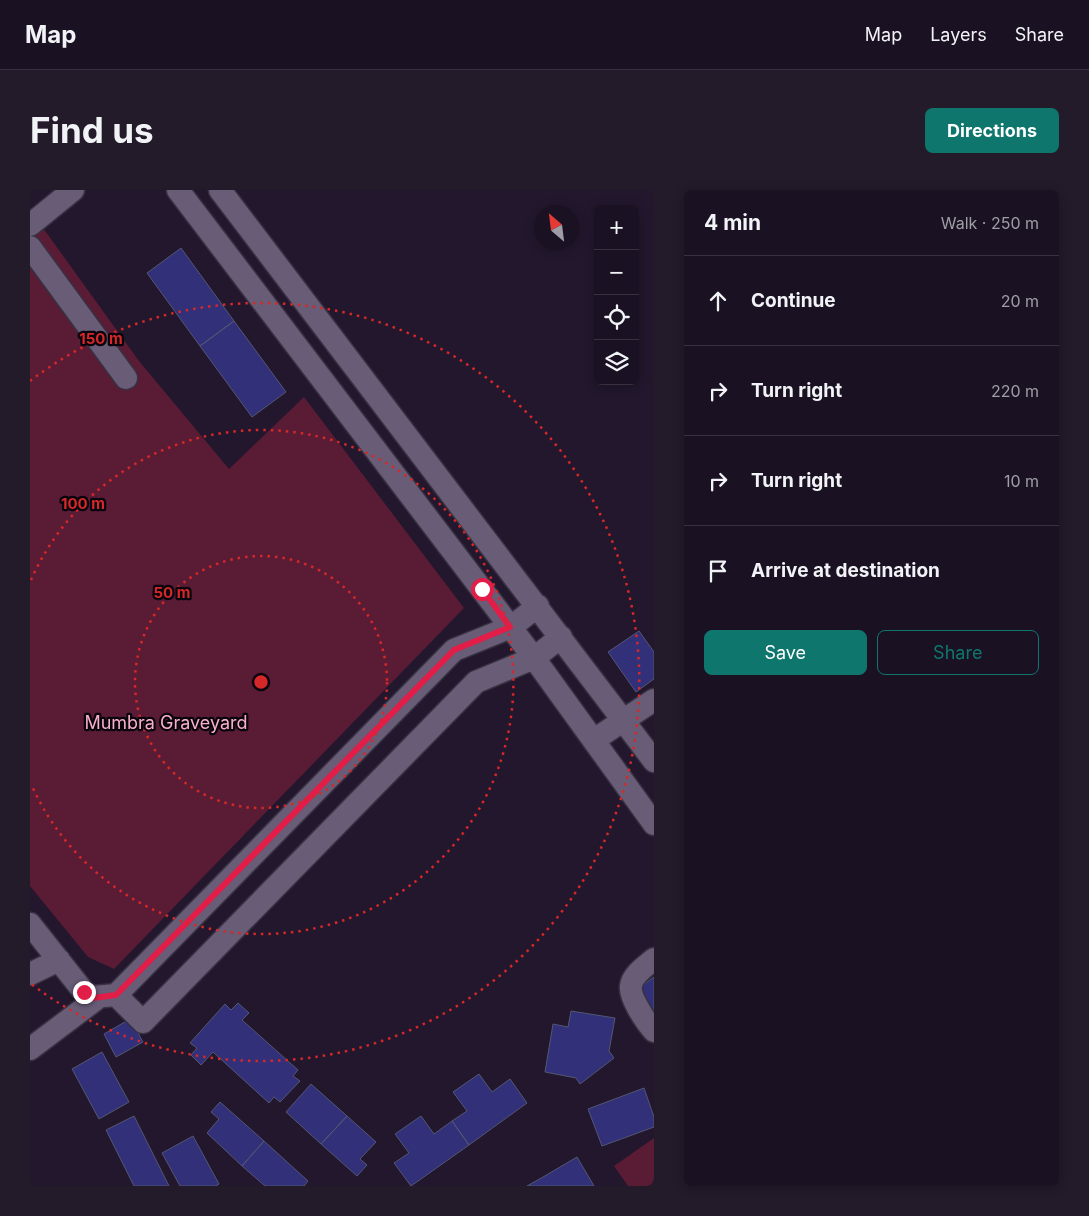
<!DOCTYPE html>
<html lang="en">
<head>
<meta charset="utf-8">
<style>
	body { margin:0; font-family:Inter,sans-serif; background:#231a2a; color:#f1f3f6 }
	.controls { position:absolute; right:15px; top:15px; display:grid; overflow:hidden; border-radius:8px; box-shadow:0 2px 12px #0003 }
	.controls button { width:45px; height:45px; display:grid; place-items:center; padding:0; border:0; border-bottom:1px solid #383140; background:#1a1122; color:#f1f3f6; font:25px sans-serif }
	.compass { position:absolute; left:504px; top:15px; width:45px; height:45px; border-radius:50%; background:#1a1122; box-shadow:0 2px 12px #0003; rotate:332deg }
	.stop { position:absolute; width:15px; height:15px; margin:-11px; border:4px solid #e11d48; border-radius:50%; background:#fff }
	.stop.end { background:#e11d48; border-color:#fff; box-shadow:0 1px 5px #0008 }
	.list { margin:0; padding:0; list-style:none }
	h2 { display:flex; justify-content:space-between; align-items:center; height:65px; margin:0; padding:0 20px; font-size:21px }
	h2 small { font-size:16px; font-weight:400; color:#9f9da5 }
	.list li { display:grid; grid-template-columns:32px 1fr auto; gap:15px; align-items:center; box-sizing:border-box; height:90px; padding:0 20px; border-top:1px solid #383140 }
	.list b { display:block; font-size:19px; white-space:nowrap }
	.list em { font-size:16px; font-style:normal; color:#9f9da5 }
	.actions { display:flex; gap:10px; padding:15px 20px }
	.actions a { flex:1; padding:11px 0; border:1px solid #0f766e; border-radius:8px; text-align:center; font-size:18px; color:#0f766e }
	.actions .main { background:#0f766e; color:#fff }
	.icon { flex:none; width:28px; height:28px; fill:none; stroke:currentColor; stroke-width:2; stroke-linecap:round; stroke-linejoin:round }
	.map { position:relative; flex:none; width:624px; height:996px; overflow:hidden; border-radius:8px }
	header { display:flex; align-items:center; gap:30px; box-sizing:border-box; height:70px; padding:0 25px; background:#1a1122; border-bottom:1px solid #383140 }
	header strong { font-size:24px }
	nav { display:flex; gap:28px; margin-inline-start:auto; font-size:18px }
	.intro { display:flex; align-items:center; justify-content:space-between; box-sizing:border-box; height:120px; padding:0 30px }
	h1 { margin:0; font-size:35px }
	.button { padding:12px 22px; border-radius:8px; background:#0f766e; color:#fff; font-size:18px; font-weight:700 }
	main { display:flex; gap:30px; padding:0 30px }
	aside { flex:1; background:#1a1122; border-radius:8px; box-shadow:0 2px 12px #0003 }
	.map>svg:first-child { display:block }
	.green { fill:#5a1b35 }
	.building { fill:#313078; stroke:#545773 }
	.lines { fill:none; stroke-linecap:round; stroke-linejoin:round }
	.minor-casing { stroke:#383142; stroke-width:25 }
	.minor { stroke:#685c77; stroke-width:22 }
	.route { stroke:#e11d48; stroke-width:6 }
	.ring { fill:none; stroke:#d62828; stroke-width:2.5; stroke-dasharray:2.5 5 }
	.labels { text-anchor:middle; stroke-width:4.5; stroke-linejoin:round; paint-order:stroke }
	.park-label { font-size:18px; fill:#f8afc7; stroke:#09050e }
	.centre { fill:#d62828; stroke:#09050e; stroke-width:2.5 }
	.ring-label { font-size:15px; text-anchor:middle; font-weight:bold; fill:#d62828; stroke:#09050e; stroke-width:4.5; stroke-linejoin:round; paint-order:stroke }
</style>
</head>
<body>
<header>
<strong>Map</strong>
<nav><a>Map</a><a>Layers</a><a>Share</a></nav>
</header>
<div class="intro"><h1>Find us</h1><a class="button">Directions</a></div>
<main>
<div class="map">
<svg width="624" height="996" viewBox="0 0 624 996">
	<rect width="100%" height="100%" fill="#22172d"/>
	<path class="green" d="M0 20 109 171 199 279 274 207 434 418 84 779 58 767 0 696Z
		M624 948V996H598L584 976Z"/>
	<path class="building" d="M151 58 204 131 170 156 117 83Z
		M204 131 256 202 222 227 170 156Z
		M609 441 624 462V489L606 502 578 462Z
		M624 787V833L605 801Z
		M208 813 219 823 212 830 268 880 263 886 270 891 250 912 244 907 239 913 183 862 171 875 161 865 167 858 160 853 195 814 201 820Z
		M541 821 585 828 579 861 584 868 550 894 546 888 515 882 523 834 538 837Z
		M100 829 113 852 86 867 74 844Z
		M72 862 99 912 69 929 42 879Z
		M449 884 462 902 480 889 497 913 439 955 422 931 437 921 423 902Z
		M281 894 317 926 291 954 256 922Z
		M614 898 624 927V937L572 956 558 919Z
		M190 912 234 951 212 976 177 943 189 929 181 922Z
		M104 926 139 996H104L76 940Z
		M317 926 346 952 330 969 337 975 327 986 291 954Z
		M391 926 404 944 422 931 439 955 381 996 364 973 379 963 365 944Z
		M163 946 189 994 186 996H150L132 963Z
		M234 951 278 991 274 996H235L212 976Z
		M547 967 564 996H497L513 987Z"/>
	<g class="lines">
		<g class="minor-casing">
			<path id="minor" d="M148 0 504 468 624 634
				M190 0 624 571
				M0 35 43 0
				M0 57 96 188
				M508 416 481 437 424 460 86 805 113 832 446 492 504 468 531 447
				M564 550 624 510
				M0 734 54 802 63 807 86 805
				M624 769C616 776 602 785 601 796 599 807 616 832 624 841
				M0 784 29 770
				M0 859 69 807"/>
		</g>
		<use href="#minor" class="minor"/>
	</g>
	<g class="lines">
		<path class="route" d="M54 802 63 808 86 805 424 460 480 437 452 399"/>
	</g>
	<g class="ring">
		<circle cx="231" cy="492" r="126"/>
		<path d="M1 390A252 252 0 1 1 1 594"/>
		<path d="M0 191A379 379 0 1 1 0 793"/>
	</g>
	<g class="labels">
		<g class="park-label">
			<text x="136" y="539">Mumbra Graveyard</text>
		</g>
	</g>
	<circle cx="231" cy="492" r="8" class="centre"/>
	<g class="ring-label">
		<text x="71" y="154">150 m</text>
		<text x="53" y="319">100 m</text>
		<text x="142" y="408">50 m</text>
	</g>
</svg>
<div class="controls">
<button>+</button>
<button>−</button>
<button><svg class="icon" aria-label="locate" viewBox="0 0 24 24"><circle cx="12" cy="12" r="6"/><path d="M12 2v4M12 18v4M2 12h4M18 12h4"/></svg></button>
<button><svg class="icon" aria-label="layers" viewBox="0 0 24 24"><path d="M12 4l9 5-9 5-9-5zM3 14l9 5 9-5"/></svg></button>
</div>
<svg class="compass" viewBox="-18 -18 36 36"><path d="M0-13l5 13h-10z" fill="#e53935"/><path d="M0 13l5-13h-10z" fill="#9f9da5"/></svg>
<div class="stop" style="left:452px;top:399px"></div>
<div class="stop end" style="left:54px;top:802px"></div>
</div>
<aside>
<h2>4 min<small>Walk · 250 m</small></h2>
<ul class="list">
<li><svg class="icon" aria-label="ahead" viewBox="0 0 24 24"><path d="M12 20V5M6 11l6-6 6 6"/></svg><div><b>Continue</b></div><em>20 m</em></li>
<li><svg class="icon" aria-label="right" viewBox="0 0 24 24"><path d="M7 20v-9h11M14 6l5 5-5 5"/></svg><div><b>Turn right</b></div><em>220 m</em></li>
<li><svg class="icon" aria-label="right" viewBox="0 0 24 24"><path d="M7 20v-9h11M14 6l5 5-5 5"/></svg><div><b>Turn right</b></div><em>10 m</em></li>
<li><svg class="icon" aria-label="arrive" viewBox="0 0 24 24"><path d="M6 21V4h12l-3 4 3 4H6"/></svg><div><b>Arrive at destination</b></div></li>
</ul>
<div class="actions"><a class="main">Save</a><a>Share</a></div>
</aside>
</main>
</body>
</html>
